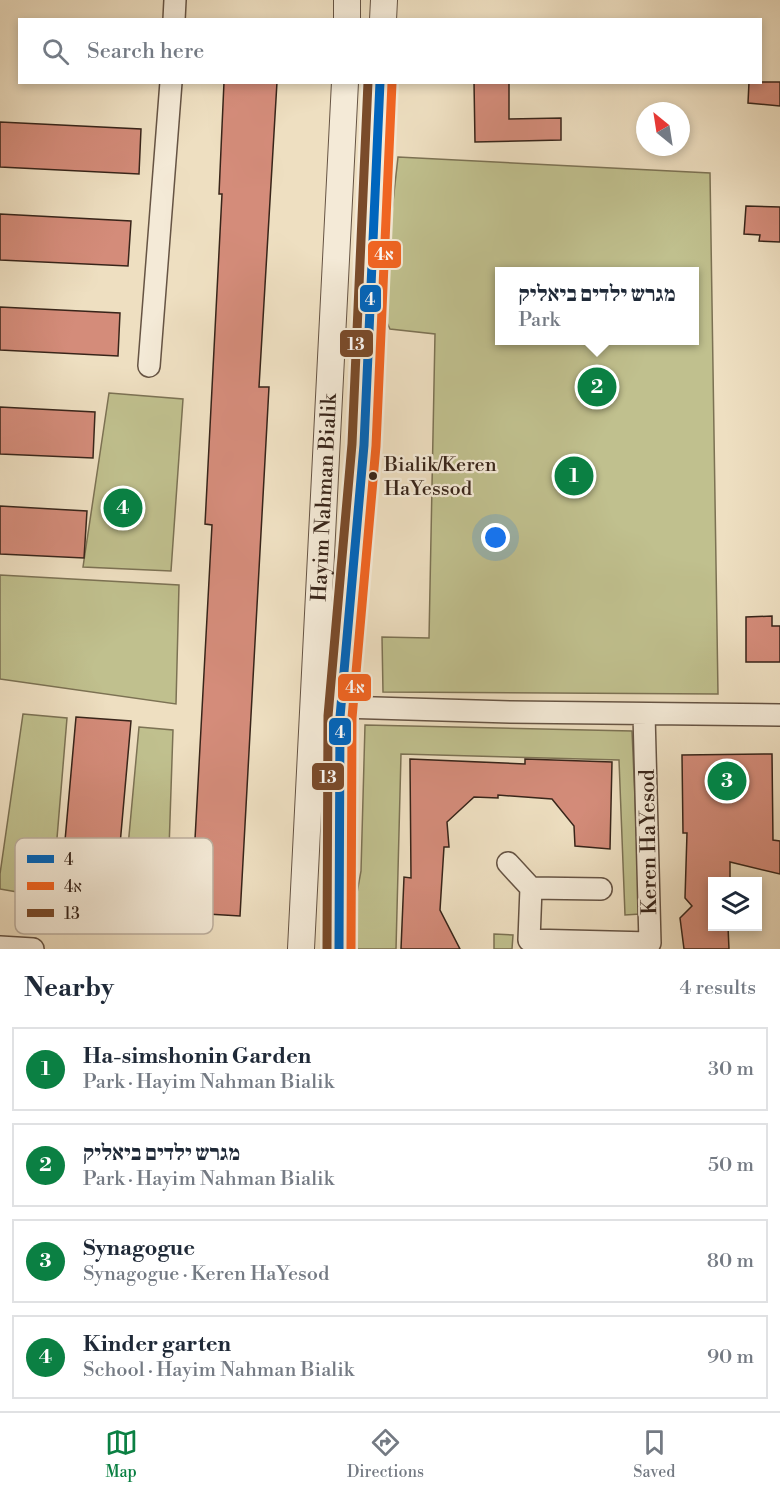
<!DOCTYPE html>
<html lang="en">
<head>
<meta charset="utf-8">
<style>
	body { margin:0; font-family:"Libre Bodoni","Frank Ruhl Libre",serif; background:#f6f6f7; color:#1f2937 }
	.controls { position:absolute; right:18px; bottom:18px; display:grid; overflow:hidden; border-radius:0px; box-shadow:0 3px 9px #0003 }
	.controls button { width:54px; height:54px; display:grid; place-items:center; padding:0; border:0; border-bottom:2px solid #e0e1e3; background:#fff; color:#1f2937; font:30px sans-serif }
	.compass { position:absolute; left:636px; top:102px; width:54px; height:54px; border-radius:50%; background:#fff; box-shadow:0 3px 9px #0003; rotate:330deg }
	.you { position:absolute; left:496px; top:538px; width:21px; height:21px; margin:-15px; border:4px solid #fff; border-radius:50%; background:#1a73e8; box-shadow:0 0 0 9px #1a73e833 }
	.badge { display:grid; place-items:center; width:39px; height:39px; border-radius:50%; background:#0b8043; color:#fff; font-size:20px; font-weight:700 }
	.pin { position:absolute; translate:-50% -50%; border:3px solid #fff; box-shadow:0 2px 6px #0006 }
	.popup { position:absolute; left:495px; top:267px; width:204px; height:78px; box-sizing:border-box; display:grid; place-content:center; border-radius:0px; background:#fff; filter:drop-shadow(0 2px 4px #0005); font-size:20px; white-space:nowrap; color:#747a83 }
	.popup b { font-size:22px; color:#1f2937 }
	.popup::after { content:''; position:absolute; left:50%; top:100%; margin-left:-12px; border:12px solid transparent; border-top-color:#fff }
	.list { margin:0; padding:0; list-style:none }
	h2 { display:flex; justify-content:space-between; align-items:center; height:78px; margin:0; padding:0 24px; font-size:26px }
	h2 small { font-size:20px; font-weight:400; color:#747a83 }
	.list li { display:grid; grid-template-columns:39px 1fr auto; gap:18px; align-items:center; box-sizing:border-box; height:84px; margin:0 12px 12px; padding:0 12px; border:2px solid #e0e1e3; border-radius:0px }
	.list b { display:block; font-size:22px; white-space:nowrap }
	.list p { margin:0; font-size:20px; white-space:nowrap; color:#747a83 }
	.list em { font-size:20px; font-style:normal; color:#747a83 }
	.icon { flex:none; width:33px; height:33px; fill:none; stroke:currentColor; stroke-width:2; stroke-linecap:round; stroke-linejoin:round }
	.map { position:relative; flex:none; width:780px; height:949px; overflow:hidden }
	.search { position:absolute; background:#fff; box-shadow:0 3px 9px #0003; left:18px; right:18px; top:18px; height:66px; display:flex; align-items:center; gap:15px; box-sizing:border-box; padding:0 21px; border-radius:0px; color:#747a83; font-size:22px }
	.sheet { height:462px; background:#fff }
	nav { display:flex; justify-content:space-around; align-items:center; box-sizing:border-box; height:84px; border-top:2px solid #e0e1e3; background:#fff; font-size:16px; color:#747a83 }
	nav a { display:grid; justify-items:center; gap:3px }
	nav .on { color:#0b8043 }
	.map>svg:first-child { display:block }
	.green { fill:#c0c08e; stroke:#7c7254; stroke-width:1.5; fill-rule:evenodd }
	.building { fill:#d48c7a; stroke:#38251a; stroke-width:1.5 }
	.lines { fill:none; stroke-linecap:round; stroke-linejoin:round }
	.minor-casing { stroke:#665444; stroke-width:24 }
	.tertiary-casing { stroke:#665444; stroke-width:28 }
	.minor { stroke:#f4ead7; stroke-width:21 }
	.tertiary { stroke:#f4ead7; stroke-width:26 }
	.bus-1-casing { stroke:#f4ead7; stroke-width:14 }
	.bus-2-casing { stroke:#f4ead7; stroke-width:14 }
	.bus-3-casing { stroke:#f4ead7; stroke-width:14 }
	.bus-1 { stroke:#0065bd; stroke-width:9 }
	.bus-2 { stroke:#f26522; stroke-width:9 }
	.bus-3 { stroke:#7a4b2a; stroke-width:9 }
	.bus-dot { fill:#38251a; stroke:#f4ead7; stroke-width:2 }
	.labels { text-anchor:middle; stroke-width:4.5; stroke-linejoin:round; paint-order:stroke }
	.bus-label { font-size:20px; fill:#38251a; stroke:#f4ead7; text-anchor:start }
	.street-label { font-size:21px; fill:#38251a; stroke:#f4ead7 }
	.key { fill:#f4ead7; stroke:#bcaf9e; stroke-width:1.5 }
	.key-label { font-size:16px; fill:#38251a }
	.line-badge { stroke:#f4ead7; stroke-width:2 }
	.badge-label { font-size:16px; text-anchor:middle; font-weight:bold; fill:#fff }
</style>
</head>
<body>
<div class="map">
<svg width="780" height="949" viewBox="0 0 780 949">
	<rect width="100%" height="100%" fill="#eedfc1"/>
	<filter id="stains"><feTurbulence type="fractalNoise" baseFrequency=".00333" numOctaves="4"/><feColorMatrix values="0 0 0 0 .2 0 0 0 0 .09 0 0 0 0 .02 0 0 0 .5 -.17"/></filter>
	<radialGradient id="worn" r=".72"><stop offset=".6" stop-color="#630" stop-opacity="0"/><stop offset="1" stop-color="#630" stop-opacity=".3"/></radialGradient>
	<path class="green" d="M398 157 710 173 718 694 383 692 382 637 429 638 435 334 390 329 381 310ZM500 272H694V340H500Z
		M109 393 183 399 171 571 83 567Z
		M0 575 179 585 176 704 0 679Z
		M23 714 67 718 52 898 0 889V874Z
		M365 725 632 731 640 914 625 915 619 760 401 754 396 949H350L351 926 361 871Z
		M139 727 173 730 167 909 123 901Z
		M494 934 513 935 512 949H494Z"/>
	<path class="building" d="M224 82H277L259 387H269L240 916 191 913 212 525 205 524 222 194H219Z
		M474 82H509V119L561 118V140L475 142Z
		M749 82H780V106L748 103Z
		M0 122 141 129 139 174 0 167Z
		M746 206 780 207V242L759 241 760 235 744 234Z
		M0 214 131 221 128 266 0 260Z
		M0 307 120 313 118 356 0 350Z
		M0 407 95 412 93 458 0 454Z
		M0 506 87 511 84 558 0 554Z
		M772 616V626H780V662H746V617Z
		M76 717 131 721 114 912 59 908Z
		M772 754 773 840 780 841V874L730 862V882H712V927H728L729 949H684L680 918 692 906 685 898 687 833H683L682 755Z
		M410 759 525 764V759L612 762 610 849 575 846 574 826 552 799 498 795V798L474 797 447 822 449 847H444L440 910 460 949H401L404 877 411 878Z"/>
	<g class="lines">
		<g class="minor-casing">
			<path id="minor" d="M174 20 175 0
				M149 366 171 82
				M341 707 510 712 780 715
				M508 863 531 888 529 940 650 943 644 714
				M531 888 601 889
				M0 947 33 949"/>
		</g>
		<g class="tertiary-casing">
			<g id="tertiary">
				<path d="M347 0V20"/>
				<path d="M383 20 384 0"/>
				<path id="s1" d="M301 949 345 82"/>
				<path d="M339 949 340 717 364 445 380 82"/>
			</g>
		</g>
		<use href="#minor" class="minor"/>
		<use href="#tertiary" class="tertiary"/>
		<g class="bus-1-casing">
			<path id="bus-1" d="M339 949 340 717 364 445 380 82"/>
		</g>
		<g class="bus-2-casing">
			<path id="bus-2" d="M351 949 352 718 376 446 392 83"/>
		</g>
		<g class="bus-3-casing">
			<path id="bus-3" d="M327 949 328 716 352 444 368 82"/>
		</g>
		<use href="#bus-1" class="bus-1"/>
		<use href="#bus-2" class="bus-2"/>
		<use href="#bus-3" class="bus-3"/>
	</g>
	<circle class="bus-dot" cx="373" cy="476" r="5"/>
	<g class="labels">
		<g class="bus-label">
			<text x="384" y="471">Bialik/Keren<tspan x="384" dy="24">HaYessod</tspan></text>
		</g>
		<g class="street-label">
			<text dy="7" stroke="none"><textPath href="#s1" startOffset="452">Hayim Nahman Bialik</textPath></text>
			<text transform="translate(648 842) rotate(-91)" y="7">Keren HaYesod</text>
		</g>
	</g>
	<rect x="15" y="838" width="198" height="96" rx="9" class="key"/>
	<rect x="27" y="855" width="27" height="8" fill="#0065bd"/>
	<rect x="27" y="882" width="27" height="8" fill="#f26522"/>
	<rect x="27" y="909" width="27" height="8" fill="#7a4b2a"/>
	<g class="key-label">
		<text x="64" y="865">4</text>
		<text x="64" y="892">4א</text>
		<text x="64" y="919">13</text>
	</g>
	<g class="line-badge">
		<rect x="367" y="240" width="35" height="29" rx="6" fill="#f26522"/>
		<rect x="359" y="284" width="23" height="29" rx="6" fill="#0065bd"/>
		<rect x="339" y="329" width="35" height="29" rx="6" fill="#7a4b2a"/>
		<rect x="337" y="673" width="35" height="29" rx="6" fill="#f26522"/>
		<rect x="328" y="717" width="24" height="29" rx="6" fill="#0065bd"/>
		<rect x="311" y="762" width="34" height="29" rx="6" fill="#7a4b2a"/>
	</g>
	<g class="badge-label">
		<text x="384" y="260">4א</text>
		<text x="370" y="305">4</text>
		<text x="356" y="350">13</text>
		<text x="355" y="693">4א</text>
		<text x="340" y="738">4</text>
		<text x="328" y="783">13</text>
	</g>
	<rect width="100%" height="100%" filter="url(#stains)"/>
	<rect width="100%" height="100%" fill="url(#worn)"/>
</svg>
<div class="controls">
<button><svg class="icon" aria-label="layers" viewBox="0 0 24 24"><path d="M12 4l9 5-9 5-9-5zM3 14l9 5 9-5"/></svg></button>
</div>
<svg class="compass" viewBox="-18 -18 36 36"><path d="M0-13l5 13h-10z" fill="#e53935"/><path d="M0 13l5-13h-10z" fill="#747a83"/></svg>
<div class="you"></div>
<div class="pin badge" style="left:574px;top:476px">1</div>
<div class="pin badge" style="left:597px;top:387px">2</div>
<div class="popup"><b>מגרש ילדים ביאליק</b>Park</div>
<div class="pin badge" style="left:727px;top:781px">3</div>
<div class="pin badge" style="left:123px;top:508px">4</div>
<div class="search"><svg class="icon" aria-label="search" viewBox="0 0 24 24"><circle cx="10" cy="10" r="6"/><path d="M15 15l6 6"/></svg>Search here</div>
</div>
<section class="sheet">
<h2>Nearby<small>4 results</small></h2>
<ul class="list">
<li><span class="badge">1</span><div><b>Ha-simshonin Garden</b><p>Park · Hayim Nahman Bialik</p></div><em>30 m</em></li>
<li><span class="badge">2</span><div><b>מגרש ילדים ביאליק</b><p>Park · Hayim Nahman Bialik</p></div><em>50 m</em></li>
<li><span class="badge">3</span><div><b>Synagogue</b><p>Synagogue · Keren HaYesod</p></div><em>80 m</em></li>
<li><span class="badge">4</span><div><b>Kinder garten</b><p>School · Hayim Nahman Bialik</p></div><em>90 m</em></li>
</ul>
</section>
<nav>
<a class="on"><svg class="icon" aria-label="map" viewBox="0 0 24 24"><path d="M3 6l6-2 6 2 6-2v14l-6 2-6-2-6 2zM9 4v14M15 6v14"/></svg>Map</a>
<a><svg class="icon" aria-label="directions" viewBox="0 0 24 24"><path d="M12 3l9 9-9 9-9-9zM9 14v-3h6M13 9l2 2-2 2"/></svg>Directions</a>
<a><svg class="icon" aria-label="saved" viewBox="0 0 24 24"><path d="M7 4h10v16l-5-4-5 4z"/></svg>Saved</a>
</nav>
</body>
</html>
